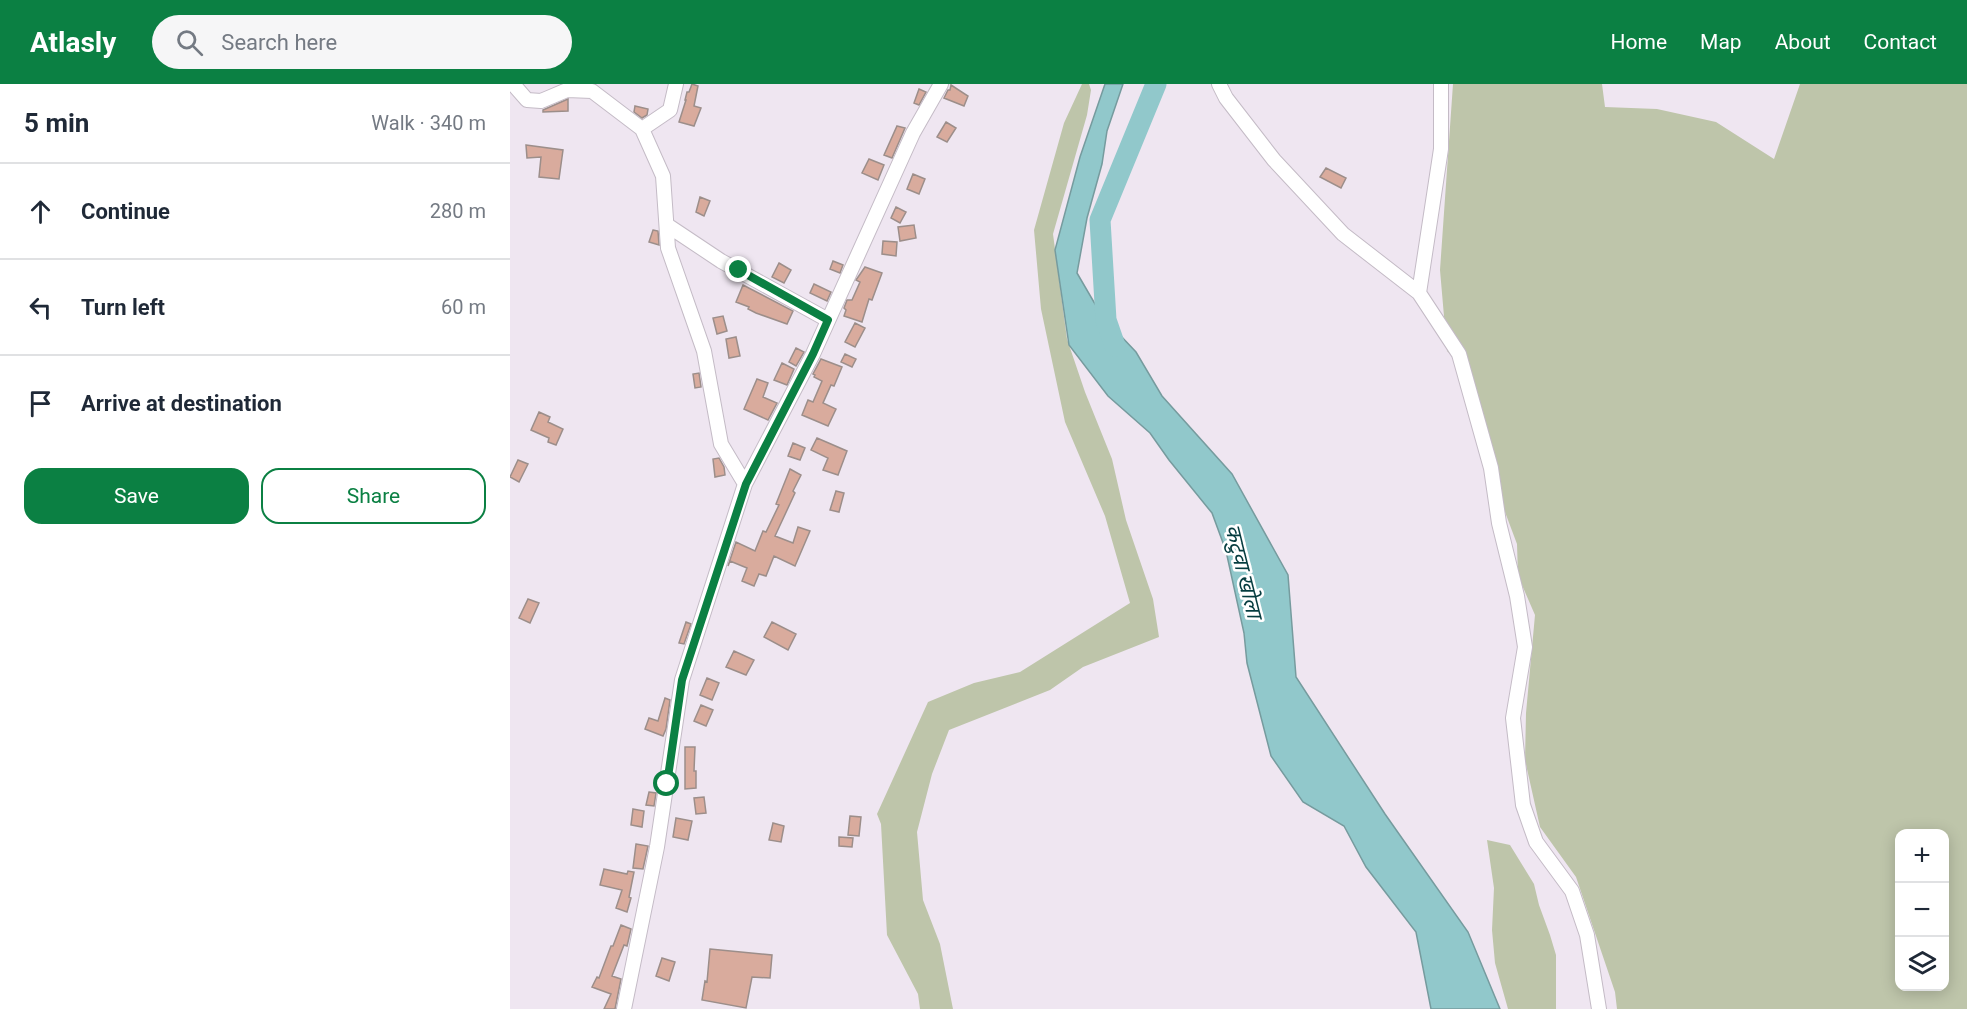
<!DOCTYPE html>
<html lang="en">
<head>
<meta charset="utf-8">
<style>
	body { margin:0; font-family:Roboto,"Noto Sans Devanagari",sans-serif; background:#f6f6f7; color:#1f2937 }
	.controls { position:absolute; right:18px; bottom:18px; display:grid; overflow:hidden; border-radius:12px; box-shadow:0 3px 15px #0003 }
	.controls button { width:54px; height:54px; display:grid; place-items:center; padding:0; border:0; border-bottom:2px solid #e0e1e3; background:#fff; color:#1f2937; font:30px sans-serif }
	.stop { position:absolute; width:18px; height:18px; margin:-14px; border:4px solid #0b8043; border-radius:50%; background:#fff }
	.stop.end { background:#0b8043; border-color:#fff; box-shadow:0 2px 6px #0008 }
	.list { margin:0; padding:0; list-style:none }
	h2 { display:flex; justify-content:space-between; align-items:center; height:78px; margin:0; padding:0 24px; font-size:26px }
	h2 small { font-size:20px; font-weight:400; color:#747a83 }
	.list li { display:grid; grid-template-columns:39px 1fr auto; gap:18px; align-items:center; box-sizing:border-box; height:96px; padding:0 24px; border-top:2px solid #e0e1e3 }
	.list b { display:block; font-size:22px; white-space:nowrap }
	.list em { font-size:20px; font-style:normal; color:#747a83 }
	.actions { display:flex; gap:12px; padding:18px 24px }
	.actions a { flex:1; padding:14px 0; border:2px solid #0b8043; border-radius:18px; text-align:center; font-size:21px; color:#0b8043 }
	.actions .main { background:#0b8043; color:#fff }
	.icon { flex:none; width:33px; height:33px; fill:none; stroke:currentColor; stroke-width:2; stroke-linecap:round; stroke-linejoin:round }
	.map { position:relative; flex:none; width:1457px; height:925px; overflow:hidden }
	header { display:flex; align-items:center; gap:36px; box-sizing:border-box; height:84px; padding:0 30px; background:#0b8043; color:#fff }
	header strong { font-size:28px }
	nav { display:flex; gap:33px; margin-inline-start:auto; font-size:21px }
	.search { width:420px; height:54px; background:#f6f6f7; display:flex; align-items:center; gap:15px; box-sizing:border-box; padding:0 21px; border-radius:33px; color:#747a83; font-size:22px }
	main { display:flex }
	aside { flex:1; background:#fff }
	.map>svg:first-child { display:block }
	.green { fill:#bec5aa; fill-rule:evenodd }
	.water { fill:#91c8cb; stroke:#769b9e; stroke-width:1.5 }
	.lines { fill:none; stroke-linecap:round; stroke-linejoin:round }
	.river { stroke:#91c8cb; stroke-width:21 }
	.building { fill:#d9ab9d; stroke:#9c8e8a; stroke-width:1.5 }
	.street-casing { stroke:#c4bbc6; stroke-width:16 }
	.street { stroke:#fff; stroke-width:14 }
	.route { stroke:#0b8043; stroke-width:8 }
	.labels { text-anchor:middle; stroke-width:5; stroke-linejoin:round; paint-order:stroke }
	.water-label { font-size:22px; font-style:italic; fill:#053c3f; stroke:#fff }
</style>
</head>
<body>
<header>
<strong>Atlasly</strong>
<div class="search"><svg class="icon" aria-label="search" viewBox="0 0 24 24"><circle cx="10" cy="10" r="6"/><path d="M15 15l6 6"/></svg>Search here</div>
<nav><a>Home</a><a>Map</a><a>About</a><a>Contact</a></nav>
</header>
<main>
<aside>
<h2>5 min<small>Walk · 340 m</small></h2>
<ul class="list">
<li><svg class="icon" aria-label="ahead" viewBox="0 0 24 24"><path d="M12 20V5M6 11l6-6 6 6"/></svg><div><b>Continue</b></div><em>280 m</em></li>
<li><svg class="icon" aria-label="left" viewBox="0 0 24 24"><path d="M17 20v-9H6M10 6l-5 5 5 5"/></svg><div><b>Turn left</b></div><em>60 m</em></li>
<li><svg class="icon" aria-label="arrive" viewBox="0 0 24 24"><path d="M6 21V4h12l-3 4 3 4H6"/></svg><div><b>Arrive at destination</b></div></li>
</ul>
<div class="actions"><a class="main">Save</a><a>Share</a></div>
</aside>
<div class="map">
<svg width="1457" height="925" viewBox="0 0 1457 925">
	<rect width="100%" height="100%" fill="#efe6f1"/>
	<path class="green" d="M572 0H579L581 6 577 31 543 150 557 255 575 308 602 375 616 436 643 515 649 553 573 583 540 606 439 646 422 690 407 748 413 816 430 860 443 925H410L408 910 377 851 371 740 367 730 418 618 464 599 510 588 620 519 595 432 555 338 531 225 524 146 554 39Z
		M943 0H1092L1095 23 1147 25 1206 38 1264 75 1290 0H1457V925H1107L1105 908 1066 793 1030 743 1015 676 1016 629 1025 531 1008 492 1007 460 995 428 978 352 958 287 937 267 930 186ZM1390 750H1434V902H1390Z
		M977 756 1000 761 1024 800 1029 821 1040 851 1046 871V925H998L985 879 982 846 984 804Z"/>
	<path class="water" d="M595 0H613L597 47 592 80 577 134 567 189 592 232 626 268 652 312 722 390 778 491 786 593 875 730 958 848 990 925H921L906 848 856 783 834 742 793 718 761 672 737 579 734 549 716 467 702 429 659 376 640 349 598 312 559 261 545 166 570 73Z"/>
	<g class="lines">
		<path class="river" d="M605 262 596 236 590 136 646 0"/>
	</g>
	<path class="building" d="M182 0 188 2 184 22 191 24 184 42 169 38 176 16H175L177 8H179Z
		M441 1 458 12 454 22 434 14 438 6H440Z
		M409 5 416 8 409 21 404 19Z
		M58 15V27L33 28V26Z
		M125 22 138 25 137 31 132 34 124 28Z
		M436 38 446 44 437 58 427 53Z
		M387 42 395 44 382 74 374 71Z
		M16 61 53 66 49 95 29 93 31 73 17 74Z
		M359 75 374 81 368 96 352 89Z
		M816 84 836 94 831 104 810 93Z
		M403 90 415 95 409 110 397 105Z
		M190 113 200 117 194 132 186 128Z
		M386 123 396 128 390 139 381 134Z
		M404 141 406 154 390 157 388 143Z
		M143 146 148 147 149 161 139 158Z
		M373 157 387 158 386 172 372 170Z
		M323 177 333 181 330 189 320 185Z
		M269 179 281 186 274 199 262 193Z
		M355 183 372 189 362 216 359 215 352 238 334 232 336 226 334 224 337 216H342L350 198 346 196Z
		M304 200 321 208 317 217 300 209Z
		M233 201 283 227 277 240 246 229 238 225 239 223 226 218Z
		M213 232 217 247 207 250 203 234Z
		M345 239 355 244 345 263 335 258Z
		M226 253 230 272 219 274 216 255Z
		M286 264 294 268 286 282 279 278Z
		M335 270 346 275 342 283 331 278Z
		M311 275 332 283 324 302 321 301 313 319 326 325 318 342 292 331 298 316 303 318 312 297 304 293 305 291 303 290Z
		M272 279 284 285 277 301 264 296Z
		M189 289 191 303 185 304 183 290Z
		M247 295 258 299 253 313 267 319 258 336 234 325Z
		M29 328 40 333 38 338 53 345 46 361 38 358 39 354 21 346Z
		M307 354 337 367 328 391 313 386 318 374 301 366Z
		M283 359 295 364 290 376 278 372Z
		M209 374 214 383 215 391 205 393 203 375Z
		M8 376 18 380 9 398 0 393Z
		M280 385 291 391 283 407 285 409 265 452 283 459 288 443 300 447 285 482 264 472 256 492 249 490 244 502 232 497 237 484 220 477 218 482 226 458 245 467 253 447 256 448 269 421 266 420Z
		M326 407 334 409 329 428 320 426Z
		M18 515 29 519 20 539 9 534Z
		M176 538 181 540 174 560 169 559Z
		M262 538 286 550 278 566 254 553Z
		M224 567 244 576 236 591 216 583Z
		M197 594 209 599 202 616 190 611Z
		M155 614 160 616 156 645 153 652 135 645 139 634 148 637Z
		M191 621 203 626 196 642 184 637Z
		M175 663H185L184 687H186V704L175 705Z
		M139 708 146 709 144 722 136 721Z
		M194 713 196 729 186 730 184 714Z
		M123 725 134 727 132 743 121 741Z
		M340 732 351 733 349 752 338 751Z
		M166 734 182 737 178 756 163 753Z
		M263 739 274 742 271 758 259 756Z
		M329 753 343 754 342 763 329 762Z
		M126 760 138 762 133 785 123 784Z
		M94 785 117 790 118 787 124 788 119 813 121 814 117 828 106 824 112 806 90 801Z
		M111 841 121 845 118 858 117 862 114 861 102 892 111 895 105 925H94L101 910 82 903 87 893 89 894 101 862H103Z
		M200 865 262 871 260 894 242 893 236 924 192 916 195 897 197 898Z
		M152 874 165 878 159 897 146 892Z"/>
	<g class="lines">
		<g class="street-casing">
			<path id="street" d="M3 0 17 16 31 17 57 6 82 7 132 45 153 92 158 164 194 267 211 360 235 400
				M709 0 716 14 764 76 833 150 909 209
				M931 0V65L909 209 949 270 981 384 989 439 1007 512 1015 563 1003 634 1013 721 1026 758 1062 807 1077 851 1089 925
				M132 45 160 26 166 0
				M157 141 211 177 318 236
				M114 925 147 763 172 596 235 400 303 270 403 49 431 0"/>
		</g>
		<use href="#street" class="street"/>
	</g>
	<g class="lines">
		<path class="route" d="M157 700 172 596 236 400 303 270 318 236 229 186"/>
	</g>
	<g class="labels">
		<g class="water-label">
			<text transform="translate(734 487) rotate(76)" y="8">कटुवा खोला</text>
		</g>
	</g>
</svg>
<div class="controls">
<button>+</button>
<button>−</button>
<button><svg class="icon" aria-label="layers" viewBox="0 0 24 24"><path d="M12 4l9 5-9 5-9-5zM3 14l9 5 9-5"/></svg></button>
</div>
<div class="stop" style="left:157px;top:700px"></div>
<div class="stop end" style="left:229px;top:186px"></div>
</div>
</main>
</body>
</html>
